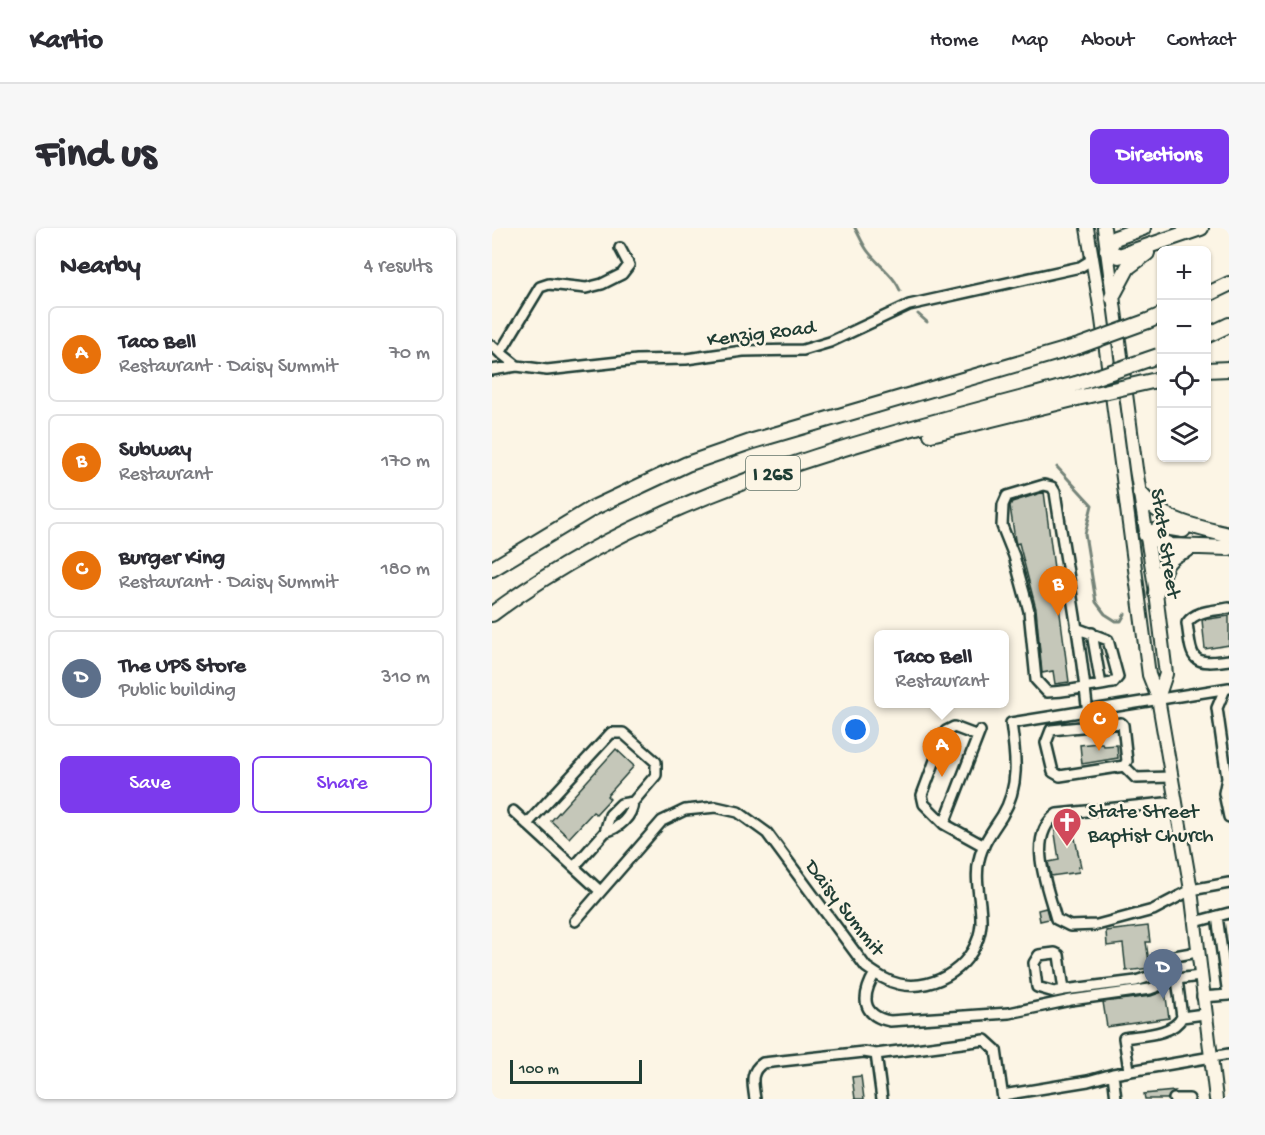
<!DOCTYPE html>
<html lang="en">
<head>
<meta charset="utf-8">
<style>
	body { margin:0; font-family:"Gochi Hand",sans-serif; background:#f7f7f7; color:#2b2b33 }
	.controls { position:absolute; right:18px; top:18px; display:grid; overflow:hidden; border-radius:9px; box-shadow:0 2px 4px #0004 }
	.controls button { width:54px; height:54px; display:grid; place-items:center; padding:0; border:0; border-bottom:2px solid #e1e1e2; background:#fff; color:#2b2b33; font:30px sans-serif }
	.scale { position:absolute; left:18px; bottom:15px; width:132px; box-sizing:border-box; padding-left:6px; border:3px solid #1f3d34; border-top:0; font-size:16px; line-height:21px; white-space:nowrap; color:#1f3d34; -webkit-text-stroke:4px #fcf5e5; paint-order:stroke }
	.you { position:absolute; left:364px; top:502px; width:21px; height:21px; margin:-15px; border:4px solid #fff; border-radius:50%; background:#1a73e8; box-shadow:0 0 0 9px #1a73e833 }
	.badge { display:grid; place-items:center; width:39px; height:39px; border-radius:50%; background:#7c3aed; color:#fff; font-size:20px; font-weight:700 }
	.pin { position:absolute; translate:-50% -50px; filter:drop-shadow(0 2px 3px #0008) }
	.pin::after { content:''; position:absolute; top:32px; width:21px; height:18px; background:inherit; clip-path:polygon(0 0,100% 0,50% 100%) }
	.popup { position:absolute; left:382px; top:402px; width:135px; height:78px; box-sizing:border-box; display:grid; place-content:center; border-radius:9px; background:#fff; filter:drop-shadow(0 2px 4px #0005); font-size:20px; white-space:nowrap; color:#7c7c81 }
	.popup b { font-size:22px; color:#2b2b33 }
	.popup::after { content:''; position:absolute; left:50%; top:100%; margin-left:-12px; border:12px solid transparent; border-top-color:#fff }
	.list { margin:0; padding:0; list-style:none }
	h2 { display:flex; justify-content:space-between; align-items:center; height:78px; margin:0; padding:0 24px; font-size:26px }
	h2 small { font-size:20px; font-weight:400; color:#7c7c81 }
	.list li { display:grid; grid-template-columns:39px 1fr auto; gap:18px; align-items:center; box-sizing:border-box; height:96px; margin:0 12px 12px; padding:0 12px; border:2px solid #e1e1e2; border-radius:9px }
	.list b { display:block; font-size:22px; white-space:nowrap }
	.list p { margin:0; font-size:20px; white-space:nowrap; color:#7c7c81 }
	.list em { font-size:20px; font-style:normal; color:#7c7c81 }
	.actions { display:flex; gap:12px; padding:18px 24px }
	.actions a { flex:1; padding:14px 0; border:2px solid #7c3aed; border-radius:9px; text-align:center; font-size:21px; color:#7c3aed }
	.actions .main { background:#7c3aed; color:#fff }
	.icon { flex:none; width:33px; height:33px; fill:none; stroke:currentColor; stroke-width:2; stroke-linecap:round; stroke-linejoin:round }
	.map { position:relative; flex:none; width:737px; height:871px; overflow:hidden; border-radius:9px }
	header { display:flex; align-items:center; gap:36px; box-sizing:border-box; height:84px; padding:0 30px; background:#fff; border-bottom:2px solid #e1e1e2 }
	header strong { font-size:28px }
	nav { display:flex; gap:33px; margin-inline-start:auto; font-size:21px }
	.intro { display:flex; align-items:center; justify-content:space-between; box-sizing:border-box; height:144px; padding:0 36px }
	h1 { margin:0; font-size:42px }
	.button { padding:15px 27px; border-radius:9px; background:#7c3aed; color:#fff; font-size:21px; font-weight:700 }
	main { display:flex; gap:36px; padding:0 36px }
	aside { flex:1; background:#fff; border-radius:9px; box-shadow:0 2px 4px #0004 }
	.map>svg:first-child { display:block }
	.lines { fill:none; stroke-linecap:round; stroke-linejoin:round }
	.stream { stroke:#758479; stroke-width:3 }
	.building { fill:#c5c7b9; stroke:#1f3d34; stroke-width:1.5 }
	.minor-tunnel { stroke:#d0d0c2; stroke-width:9; stroke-dasharray:9 4.5; stroke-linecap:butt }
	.minor-casing { stroke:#1f3d34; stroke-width:14 }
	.major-casing { stroke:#1f3d34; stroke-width:16 }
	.highway-casing { stroke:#1f3d34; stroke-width:18 }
	.minor { stroke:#fcf5e5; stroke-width:9 }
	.major { stroke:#fcf5e5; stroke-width:12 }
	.highway { stroke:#fcf5e5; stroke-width:14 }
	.highway-bridge-casing { stroke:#1f3d34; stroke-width:18; stroke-linecap:butt }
	.highway-bridge { stroke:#fcf5e5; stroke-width:14 }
	.labels { text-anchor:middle; stroke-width:5; stroke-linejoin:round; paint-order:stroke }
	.shield { fill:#fcf5e5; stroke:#617469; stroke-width:1.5 }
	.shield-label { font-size:20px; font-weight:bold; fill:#1f3d34 }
	.street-label { font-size:21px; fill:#1f3d34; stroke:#fcf5e5 }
	.poi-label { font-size:21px; fill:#1f3d34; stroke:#fcf5e5; text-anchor:start }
</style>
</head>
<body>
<header>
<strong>Kartio</strong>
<nav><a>Home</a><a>Map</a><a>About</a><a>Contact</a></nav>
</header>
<div class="intro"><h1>Find us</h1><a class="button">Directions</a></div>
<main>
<aside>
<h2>Nearby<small>4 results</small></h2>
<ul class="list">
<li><span class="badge" style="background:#e8710a">A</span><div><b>Taco Bell</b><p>Restaurant · Daisy Summit</p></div><em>70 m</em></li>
<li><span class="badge" style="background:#e8710a">B</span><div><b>Subway</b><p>Restaurant</p></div><em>170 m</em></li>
<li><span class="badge" style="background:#e8710a">C</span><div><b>Burger King</b><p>Restaurant · Daisy Summit</p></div><em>180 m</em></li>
<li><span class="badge" style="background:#5c6f8a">D</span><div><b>The UPS Store</b><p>Public building</p></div><em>310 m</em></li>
</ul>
<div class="actions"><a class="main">Save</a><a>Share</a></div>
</aside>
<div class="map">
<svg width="737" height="871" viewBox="0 0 737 871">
	<rect width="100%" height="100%" fill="#fcf5e5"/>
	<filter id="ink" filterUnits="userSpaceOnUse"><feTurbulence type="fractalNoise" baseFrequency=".0167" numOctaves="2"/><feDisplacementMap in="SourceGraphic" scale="12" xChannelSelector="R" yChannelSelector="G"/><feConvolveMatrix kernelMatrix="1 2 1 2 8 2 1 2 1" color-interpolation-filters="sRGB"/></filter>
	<g filter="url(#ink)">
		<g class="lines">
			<path class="stream" d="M363 0C367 7 370 15 375 22 384 35 404 49 408 63
				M426 86 435 94
				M565 239 600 277 593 306 604 374 613 386 624 393H629L633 386"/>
		</g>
		<path class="building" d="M552 264 577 454 563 456 561 443 550 445 544 381 527 315 524 316 523 312 518 278 520 274Z
			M737 388V417L713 421 710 392Z
			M606 515H610L611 518 625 517 626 530 590 536 588 517Z
			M124 521 142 538 115 568 118 571 104 586 101 584 77 610 59 593Z
			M579 591 589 639H586L587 644 559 648 556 634 567 632 562 599 568 592Z
			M554 680 557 691 548 693 546 682Z
			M656 698 658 714H654L658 740 634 743 631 716 615 718 614 703Z
			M673 763 677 790 615 799 611 774 659 768Z
			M369 848 372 871H363L360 849Z
			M683 863 675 871H653L652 866Z"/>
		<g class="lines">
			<path class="minor-tunnel" d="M734 711 737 710
				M736 725H737"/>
			<g class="minor-casing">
				<path id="minor" d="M0 118 25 138
					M8 125 48 59 57 56 94 60 110 56 130 46 137 37 128 20
					M0 142 25 138 55 142 145 132 194 131 251 123 311 122 338 114 417 77 588 39 601 31
					M737 380C722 383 704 382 695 395 700 431 698 438 737 432
					M584 400 616 412 626 449 621 455C599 458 577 464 555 464L544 452 537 383 522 328 510 298 511 277 515 268 552 257 560 259 563 264C575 342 590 420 597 498
					M600 405 609 457
					M733 461 725 480 735 550 732 565 737 589
					M629 495 631 497 635 533 632 538 568 548 561 544 554 515 559 502Z
					M488 503 452 596 492 618
					M632 538 644 550 679 549
					M683 574 565 586C533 609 556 660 564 691L578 698 605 697 661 682 699 662 737 655
					M21 583 108 663
					M35 596 119 505H131L164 534V547L141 574 129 576 118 587 113 604 82 639
					M452 596 432 576 430 567 454 503 462 499 486 508
					M113 604C127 600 140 589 141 574
					M725 688 736 767
					M83 693 170 593 193 582 224 579 246 584 275 605 374 739C384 746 394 753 407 756 444 764 486 736 489 696 490 675 482 653 487 632 490 616 501 602 510 588 528 558 524 529 519 495L737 460
					M703 694 737 685
					M383 745C370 767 368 787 398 793L517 785 579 772 658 761 685 751
					M572 762 567 727 563 725 547 727 542 735 545 759 562 764 572 762 644 753 662 747 683 728 705 724
					M710 769 737 767
					M690 789 712 786
					M384 826 390 871
					M637 842 632 810C650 807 681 807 690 789L685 751 708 748
					M511 867 596 853 621 846
					M263 871C261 856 257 844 271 835L372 824 384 826 493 812 504 822 511 871
					M624 871 621 846 737 826
					M682 871H697"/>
			</g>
			<g class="major-casing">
				<path id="major" d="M595 0 609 84 657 447 666 470 699 662 724 871
					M612 0 644 241 664 365 674 446 666 470"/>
			</g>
			<g class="highway-casing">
				<path id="highway" d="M651 0 623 10 615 22 627 28 709 0
					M714 67 737 56
					M620 69 636 39 655 25
					M656 93 670 87
					M714 108 737 97
					M714 142 737 141
					M439 206 585 170
					M648 265C671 294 701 298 736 307
					M654 307 679 318 737 320
					M654 307 673 299 691 302
					M0 341 101 280 195 236 261 213 587 118
					M664 365C671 345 671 329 695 322
					M0 386C169 259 383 210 584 156"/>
			</g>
			<use href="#minor" class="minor"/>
			<use href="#major" class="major"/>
			<use href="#highway" class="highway"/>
			<g class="highway-bridge-casing">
				<path id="highway-bridge" d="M587 118 656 93
					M584 156 666 128
					M585 170 669 151"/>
			</g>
			<use href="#highway-bridge" class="highway-bridge"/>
		</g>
	</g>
	<defs>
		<g id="church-pin" transform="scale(1.5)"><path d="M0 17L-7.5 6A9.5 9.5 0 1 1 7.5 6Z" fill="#d1495b" stroke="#fcf5e5"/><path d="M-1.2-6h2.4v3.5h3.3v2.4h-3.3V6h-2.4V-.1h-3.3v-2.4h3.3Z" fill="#fff"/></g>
	</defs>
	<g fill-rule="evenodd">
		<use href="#church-pin" x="575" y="594"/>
	</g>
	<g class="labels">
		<rect class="shield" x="254" y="228" width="54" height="34" rx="4.5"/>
		<g class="shield-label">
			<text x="281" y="252">I 265</text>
		</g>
		<g class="street-label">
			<text transform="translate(269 104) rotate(-7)" y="7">Kenzig Road</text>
			<text transform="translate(675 315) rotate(81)" y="7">State Street</text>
			<text transform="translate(354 679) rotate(52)" y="7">Daisy Summit</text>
		</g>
		<g class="poi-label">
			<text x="596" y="589">State Street<tspan x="596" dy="24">Baptist Church</tspan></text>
		</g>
	</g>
</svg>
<div class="controls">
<button>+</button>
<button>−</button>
<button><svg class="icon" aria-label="locate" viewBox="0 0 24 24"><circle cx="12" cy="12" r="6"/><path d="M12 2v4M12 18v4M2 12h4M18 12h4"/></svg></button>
<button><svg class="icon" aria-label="layers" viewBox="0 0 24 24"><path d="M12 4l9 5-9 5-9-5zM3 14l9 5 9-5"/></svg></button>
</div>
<div class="scale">100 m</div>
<div class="you"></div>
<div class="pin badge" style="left:450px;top:549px;background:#e8710a">A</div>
<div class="popup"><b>Taco Bell</b>Restaurant</div>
<div class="pin badge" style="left:566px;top:388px;background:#e8710a">B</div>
<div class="pin badge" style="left:607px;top:523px;background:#e8710a">C</div>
<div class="pin badge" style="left:671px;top:771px;background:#5c6f8a">D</div>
</div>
</main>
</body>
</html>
